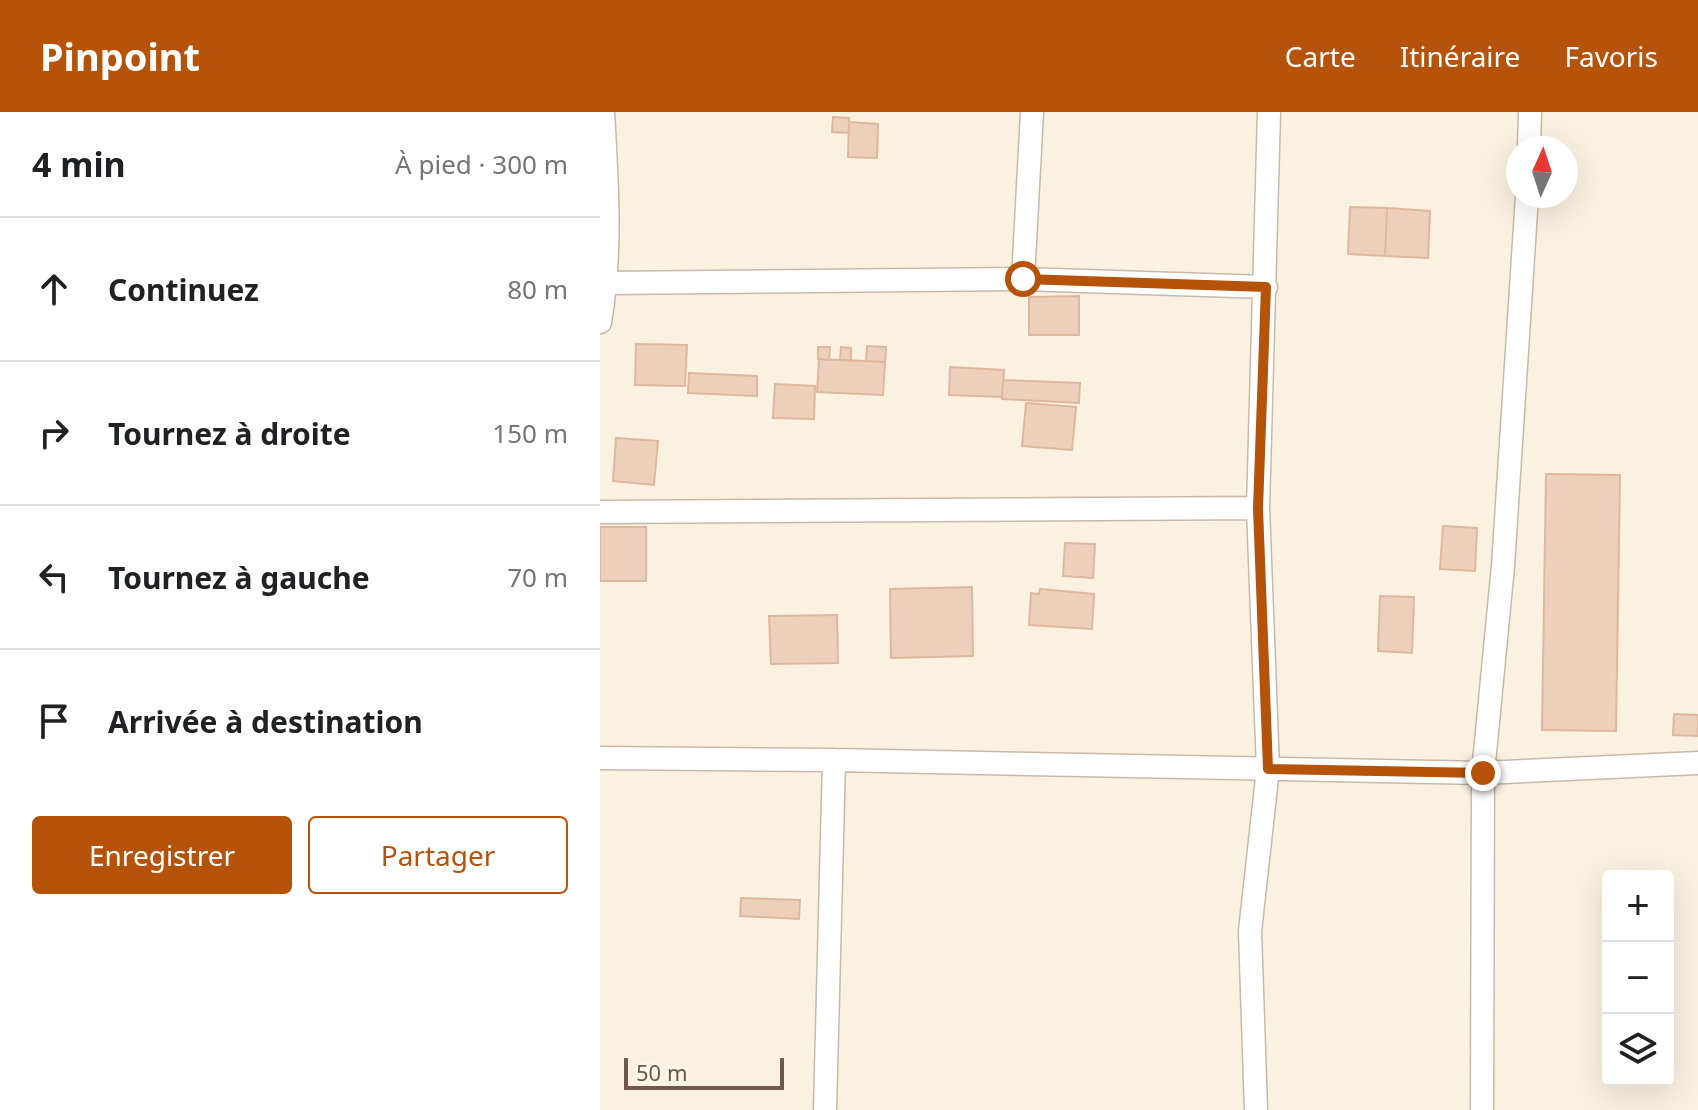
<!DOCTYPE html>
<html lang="fr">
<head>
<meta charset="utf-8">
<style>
	body { margin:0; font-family:"Noto Sans",sans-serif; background:#f6f6f6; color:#202124 }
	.controls { position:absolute; right:24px; bottom:24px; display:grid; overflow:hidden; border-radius:8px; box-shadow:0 8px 32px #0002 }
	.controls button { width:72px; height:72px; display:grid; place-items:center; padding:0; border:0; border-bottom:2px solid #e0e0e0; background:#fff; color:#202124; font:40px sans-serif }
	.compass { position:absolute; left:906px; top:24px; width:72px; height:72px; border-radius:50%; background:#fff; box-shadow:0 8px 32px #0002; rotate:3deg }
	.scale { position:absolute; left:24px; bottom:20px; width:160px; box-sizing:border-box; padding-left:8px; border:4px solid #6e584a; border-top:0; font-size:22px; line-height:28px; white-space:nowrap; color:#6e584a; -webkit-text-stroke:6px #fdf5e6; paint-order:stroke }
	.stop { position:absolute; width:24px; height:24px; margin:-18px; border:6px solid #b45309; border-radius:50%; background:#fff }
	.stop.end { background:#b45309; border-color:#fff; box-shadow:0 2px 8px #0008 }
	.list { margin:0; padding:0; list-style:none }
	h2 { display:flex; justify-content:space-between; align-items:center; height:104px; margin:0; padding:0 32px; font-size:34px }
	h2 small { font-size:26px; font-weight:400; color:#757577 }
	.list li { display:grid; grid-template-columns:52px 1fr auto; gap:24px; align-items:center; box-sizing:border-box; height:144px; padding:0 32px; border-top:2px solid #e0e0e0 }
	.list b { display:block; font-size:30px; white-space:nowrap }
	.list em { font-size:26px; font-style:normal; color:#757577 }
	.actions { display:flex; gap:16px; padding:24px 32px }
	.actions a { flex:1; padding:18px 0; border:2px solid #b45309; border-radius:8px; text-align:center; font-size:28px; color:#b45309 }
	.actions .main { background:#b45309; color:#fff }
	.icon { flex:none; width:44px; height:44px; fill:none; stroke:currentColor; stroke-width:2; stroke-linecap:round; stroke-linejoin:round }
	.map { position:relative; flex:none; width:1098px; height:998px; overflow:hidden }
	header { display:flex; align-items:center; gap:48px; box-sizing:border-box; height:112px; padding:0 40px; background:#b45309; color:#fff }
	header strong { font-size:38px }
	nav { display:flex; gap:44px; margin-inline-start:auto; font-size:28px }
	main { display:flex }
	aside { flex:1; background:#fff }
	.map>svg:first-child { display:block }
	.building { fill:#edd0bb; stroke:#deb79d; stroke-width:2 }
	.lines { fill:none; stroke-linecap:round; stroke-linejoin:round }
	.minor-casing { stroke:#c9b8a9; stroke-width:25 }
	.minor { stroke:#fff; stroke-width:22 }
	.route { stroke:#b45309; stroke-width:10 }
</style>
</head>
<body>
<header>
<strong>Pinpoint</strong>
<nav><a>Carte</a><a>Itinéraire</a><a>Favoris</a></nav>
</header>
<main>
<aside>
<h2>4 min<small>À pied · 300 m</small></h2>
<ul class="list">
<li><svg class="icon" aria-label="ahead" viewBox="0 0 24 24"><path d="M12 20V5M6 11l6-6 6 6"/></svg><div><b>Continuez</b></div><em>80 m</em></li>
<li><svg class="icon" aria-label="right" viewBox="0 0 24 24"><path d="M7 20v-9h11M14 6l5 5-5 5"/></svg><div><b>Tournez à droite</b></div><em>150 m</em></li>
<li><svg class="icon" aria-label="left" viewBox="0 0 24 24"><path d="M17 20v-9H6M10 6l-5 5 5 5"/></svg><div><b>Tournez à gauche</b></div><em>70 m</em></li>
<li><svg class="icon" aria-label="arrive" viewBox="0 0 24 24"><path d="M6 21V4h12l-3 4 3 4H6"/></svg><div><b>Arrivée à destination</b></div></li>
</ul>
<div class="actions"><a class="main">Enregistrer</a><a>Partager</a></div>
</aside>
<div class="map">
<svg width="1098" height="998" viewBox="0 0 1098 998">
	<rect width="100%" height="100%" fill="#faf1e1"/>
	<path class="building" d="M233 5 249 6V21L232 20Z
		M249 10 278 12 277 46 248 45Z
		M750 95 787 96 785 144 748 142Z
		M787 96 830 99 828 146 785 144Z
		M479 184V223H429V185Z
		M36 232 87 233 85 274 35 273Z
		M267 234 286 235 285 250 266 249Z
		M218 235H230L229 248 218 247Z
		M241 235 251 236V249L240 248Z
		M219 247 285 250 283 283 217 280Z
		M350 255 404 258 402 285 349 283Z
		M89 261 157 264V284L88 281Z
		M403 268 480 271 479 291 402 287Z
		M175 272 215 274 214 307 173 306Z
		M426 291 476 295 472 338 422 334Z
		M16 326 58 329 54 373 13 369Z
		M946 362 1020 363 1016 619 942 618Z
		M843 414 877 416 875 459 840 457Z
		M0 415H46V469H0Z
		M465 431 495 432 493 466 463 464Z
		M372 475 373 544 291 546 290 477Z
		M440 477 494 482 492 517 429 513 431 481 439 482Z
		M780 484 814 485 812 541 778 539Z
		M237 503 238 551 171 552 169 504Z
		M1074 602 1098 603V624L1073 623Z
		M141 786 200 788 199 807 140 804Z"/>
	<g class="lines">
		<g class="minor-casing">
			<path id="minor" d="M929 36 930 0
				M423 167 432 0
				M7 171 423 167 666 175
				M0 210C12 141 7 70 3 0
				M0 400 658 396
				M0 646 234 648 883 661 1098 651
				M225 998 234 648
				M656 998 650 819 668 657 658 396 669 0
				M882 998 883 661 903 454 927 84"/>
		</g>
		<use href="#minor" class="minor"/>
	</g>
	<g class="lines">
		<path class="route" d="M423 167 666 175 658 396 668 657 883 661"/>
	</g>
</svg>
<div class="controls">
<button>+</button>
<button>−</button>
<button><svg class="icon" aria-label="layers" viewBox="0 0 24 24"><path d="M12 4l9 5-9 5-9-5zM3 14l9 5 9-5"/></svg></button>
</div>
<svg class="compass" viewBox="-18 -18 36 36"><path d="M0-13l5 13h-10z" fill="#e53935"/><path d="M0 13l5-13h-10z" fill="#757577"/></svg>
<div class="scale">50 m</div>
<div class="stop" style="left:423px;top:167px"></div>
<div class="stop end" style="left:883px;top:661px"></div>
</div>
</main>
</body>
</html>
